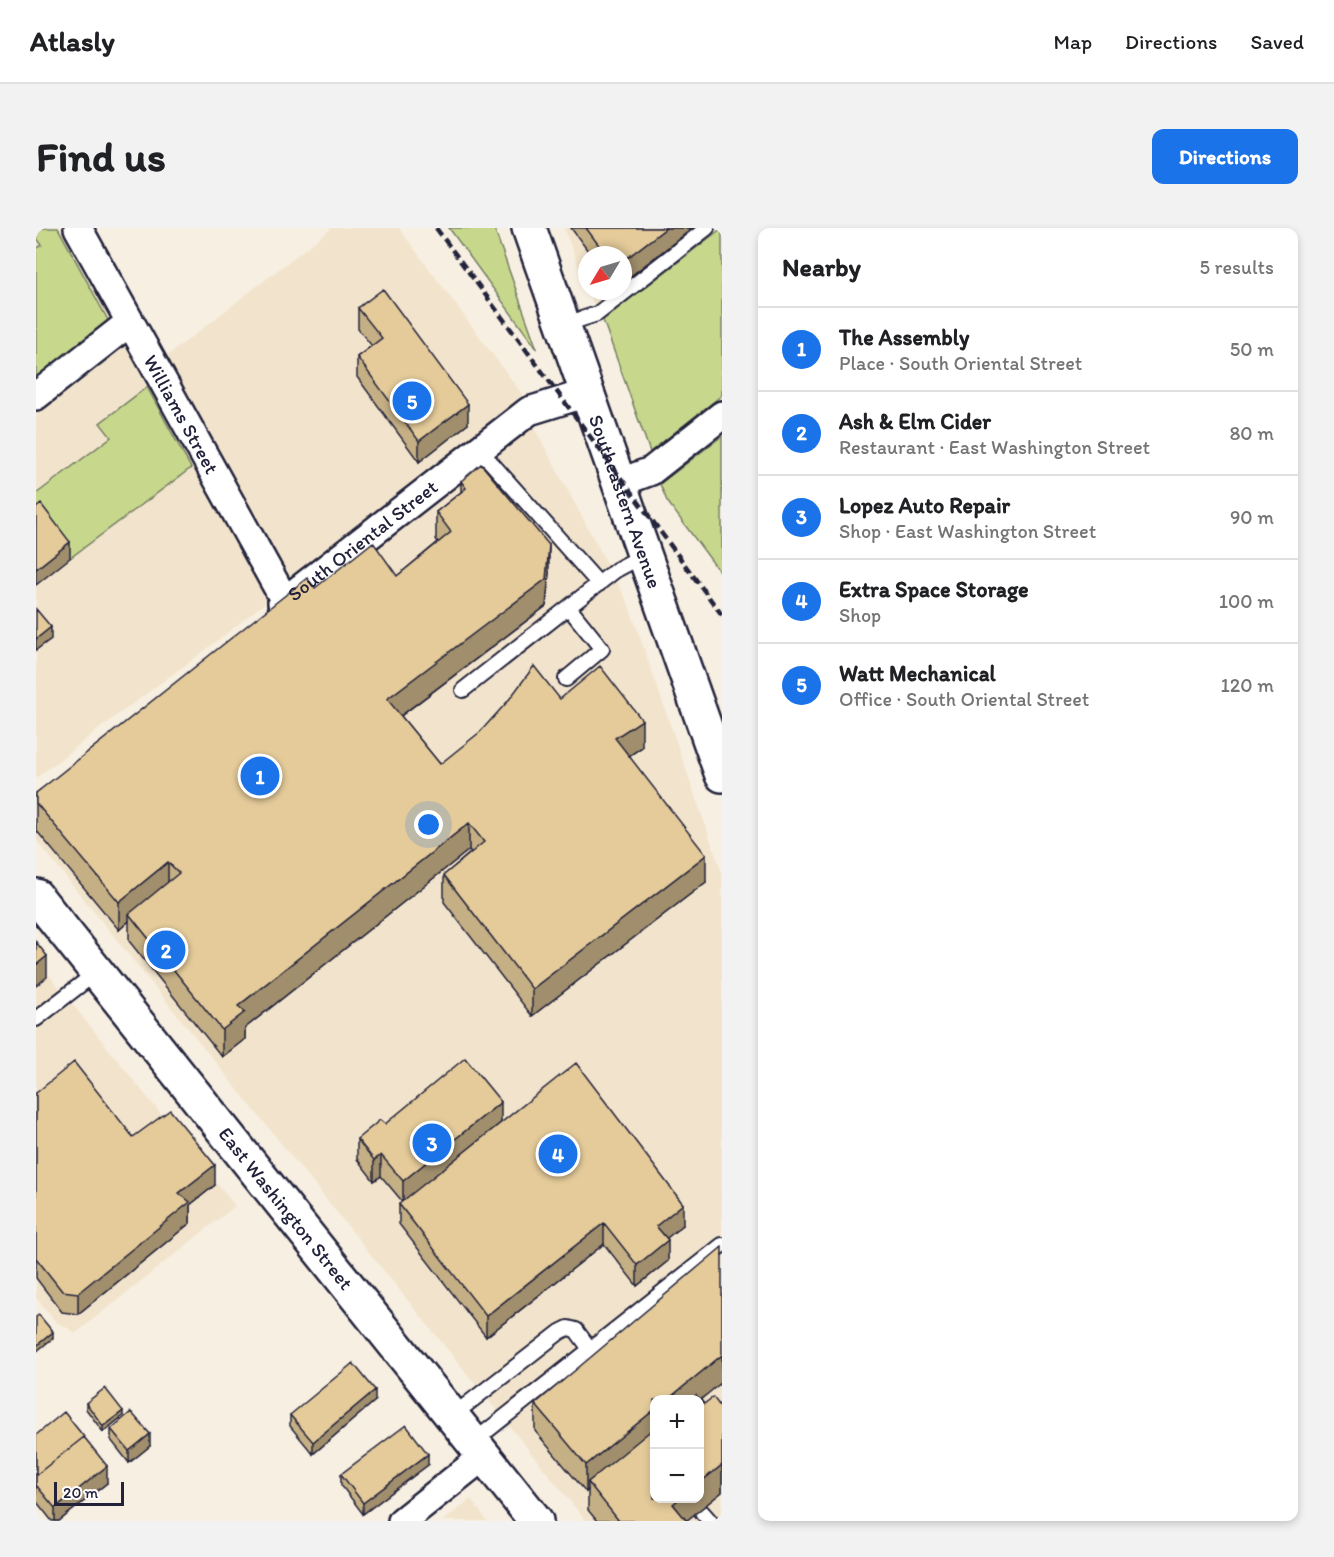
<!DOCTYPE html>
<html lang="en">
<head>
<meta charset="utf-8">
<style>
	body { margin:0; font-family:Itim,sans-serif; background:#f2f2f2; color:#202124 }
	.controls { position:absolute; right:18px; bottom:18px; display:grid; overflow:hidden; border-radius:12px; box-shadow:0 3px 9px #0003 }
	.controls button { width:54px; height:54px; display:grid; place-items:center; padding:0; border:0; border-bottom:2px solid #e0e0e0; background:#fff; color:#202124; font:30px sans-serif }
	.compass { position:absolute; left:542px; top:18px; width:54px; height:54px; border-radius:50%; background:#fff; box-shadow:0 3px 9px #0003; rotate:232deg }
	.scale { position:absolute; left:18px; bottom:15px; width:70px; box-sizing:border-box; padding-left:6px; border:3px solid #22223b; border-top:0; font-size:16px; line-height:21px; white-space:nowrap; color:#22223b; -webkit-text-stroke:4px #fff; paint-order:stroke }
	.you { position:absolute; left:393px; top:597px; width:21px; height:21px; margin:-15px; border:4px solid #fff; border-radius:50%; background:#1a73e8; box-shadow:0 0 0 9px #1a73e833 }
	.badge { display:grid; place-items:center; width:39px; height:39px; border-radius:50%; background:#1a73e8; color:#fff; font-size:20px; font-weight:700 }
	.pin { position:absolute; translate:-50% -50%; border:3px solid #fff; box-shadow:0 2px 6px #0006 }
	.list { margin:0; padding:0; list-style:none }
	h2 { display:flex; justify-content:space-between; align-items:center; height:78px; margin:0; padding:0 24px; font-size:26px }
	h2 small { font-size:20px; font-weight:400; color:#757577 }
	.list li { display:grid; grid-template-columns:39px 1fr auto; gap:18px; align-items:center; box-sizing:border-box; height:84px; padding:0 24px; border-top:2px solid #e0e0e0 }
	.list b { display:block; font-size:22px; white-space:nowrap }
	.list p { margin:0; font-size:20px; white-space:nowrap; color:#757577 }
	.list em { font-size:20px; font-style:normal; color:#757577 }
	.map { position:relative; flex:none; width:686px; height:1293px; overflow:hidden; border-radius:12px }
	header { display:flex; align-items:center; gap:36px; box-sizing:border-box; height:84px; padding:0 30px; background:#fff; border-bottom:2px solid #e0e0e0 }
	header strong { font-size:28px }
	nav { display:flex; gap:33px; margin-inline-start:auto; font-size:21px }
	.intro { display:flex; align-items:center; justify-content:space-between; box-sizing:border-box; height:144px; padding:0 36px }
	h1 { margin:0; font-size:42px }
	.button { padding:15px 27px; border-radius:12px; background:#1a73e8; color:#fff; font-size:21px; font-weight:700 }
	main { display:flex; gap:36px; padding:0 36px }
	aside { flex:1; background:#fff; border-radius:12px; box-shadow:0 3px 9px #0003 }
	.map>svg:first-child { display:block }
	.built { fill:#f2e4cc; fill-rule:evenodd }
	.green { fill:#c7d88d; stroke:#747d64; stroke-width:1.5 }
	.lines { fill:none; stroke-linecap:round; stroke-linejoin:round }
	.service-casing { stroke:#22223b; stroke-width:18 }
	.minor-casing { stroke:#22223b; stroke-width:32 }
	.primary-casing { stroke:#22223b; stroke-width:38 }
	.service { stroke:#fff; stroke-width:14 }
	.minor { stroke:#fff; stroke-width:27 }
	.primary { stroke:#fff; stroke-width:33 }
	.rail { stroke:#22223b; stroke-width:4.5; stroke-dasharray:9 4.5; stroke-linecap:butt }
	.wall { fill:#c5af84; stroke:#22223b; stroke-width:1.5 }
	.shaded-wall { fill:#a08e6c; stroke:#22223b; stroke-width:1.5 }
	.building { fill:#e5cb9a; stroke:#22223b; stroke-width:1.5 }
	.labels { text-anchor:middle; stroke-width:6; stroke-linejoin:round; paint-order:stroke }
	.street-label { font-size:20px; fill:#22223b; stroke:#fff }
</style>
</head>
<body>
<header>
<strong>Atlasly</strong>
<nav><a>Map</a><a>Directions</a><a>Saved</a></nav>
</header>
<div class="intro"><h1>Find us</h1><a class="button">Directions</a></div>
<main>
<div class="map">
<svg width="686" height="1293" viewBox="0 0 686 1293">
	<rect width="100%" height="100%" fill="#f7efe1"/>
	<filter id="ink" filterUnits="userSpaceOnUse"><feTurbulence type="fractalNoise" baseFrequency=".0167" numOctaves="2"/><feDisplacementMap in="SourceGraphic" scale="12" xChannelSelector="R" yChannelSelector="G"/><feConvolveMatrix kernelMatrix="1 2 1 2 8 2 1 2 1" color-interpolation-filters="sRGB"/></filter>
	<g filter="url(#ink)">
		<path class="built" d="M0 0H60L130 129 296 0H363L486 166 465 189 167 424 76 491 0 550Z
			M528 0H671L561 86 552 63H587V27H551V61Z
			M498 199 592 375 686 645V1293H550L0 612V589L432 248ZM618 1172H664V1270H618Z
			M0 731 199 978 40 1105 19 1093 0 1070Z
			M435 1271 451 1293H407Z"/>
		<path class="green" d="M0 0H22L73 94 0 153V21L6 17 0 9Z
			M413 0H458L501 121Z
			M686 0V167L614 224 567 92Z
			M111 159 155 240 34 330 0 296V266L75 209 64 195Z
			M686 208V347L631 273 624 256Z"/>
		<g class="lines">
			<g class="service-casing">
				<path id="service" d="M527 97 561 86 671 0
					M443 221 563 356
					M530 451 566 421 533 380
					M427 462 580 342 608 327
					M0 791 61 744
					M416 1188 524 1104 532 1100 540 1102 554 1121
					M437 1214 686 1017
					M666 1284 674 1293"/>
			</g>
			<g class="minor-casing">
				<g id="minor">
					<path id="s1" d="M42 0 249 373"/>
					<path d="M0 168 94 94"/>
					<path d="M583 255 615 243 686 187"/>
					<path id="s2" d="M246 375 493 183 551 165"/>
					<path d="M366 1293 448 1228"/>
				</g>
			</g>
			<g class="primary-casing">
				<g id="primary">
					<path id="s3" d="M493 0 686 547"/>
					<path id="s4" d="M0 668 500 1293"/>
				</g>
			</g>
			<use href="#service" class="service"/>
			<use href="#minor" class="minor"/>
			<use href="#primary" class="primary"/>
			<path class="rail" d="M400 0 686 387"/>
		</g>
		<path class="wall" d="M535 0H657L587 54V27H555Z
			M322 80 432 196 383 234 321 149V129L336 118 322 101Z
			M425 253 513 344 510 378 365 488 404 536 524 471 606 519 593 528 670 654 496 788 408 674V647L435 624 433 622 209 800V811L186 829 93 713V693L83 702 0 602V565L279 360 361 348 402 314 400 311V284L425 264Z
			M0 865 97 909 179 957 154 977V995L42 1086 26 1084 0 1050Z
			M465 894 647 997 630 1010 632 1033 601 1058 568 1016 450 1109 363 996V976L366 973 345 948 338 953 321 931V911L349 896Z
			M665 1172 668 1176 686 1181V1264L651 1292V1293H561L552 1282V1262L550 1264 499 1203V1176Z
			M339 1173 277 1226 254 1198V1187Z
			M50 1175 87 1188 67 1204 50 1181Z
			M75 1201 114 1218 93 1235 75 1212Z
			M0 1207 48 1210 71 1255 23 1293H16L0 1273Z
			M392 1237 327 1286 305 1257V1246Z"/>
		<path class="shaded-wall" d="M630 0H657L587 54V33Z
			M432 176V196L383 234V213Z
			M34 314V330L0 357V341Z
			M513 317V344L510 378 351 498V471Z
			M15 399V411L0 422V411Z
			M606 492V519L579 537V510Z
			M433 595V622L209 800V811L186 829V802L202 778Z
			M670 627V654L496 788V761Z
			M132 634V661L93 686V693L83 702V674Z
			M11 728V749L0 758V737Z
			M465 874V895L367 974V953Z
			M345 927V948L338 953V932Z
			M179 937V957L154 977V995L42 1086V1065L143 965Z
			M647 976V997L620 1019V998Z
			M568 995V1016L450 1109V1088Z
			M632 1012V1033L601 1058V1037Z
			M17 1104V1110L0 1124V1118Z
			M686 1127V1154L663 1173V1172H631Z
			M339 1162V1173L277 1226V1214Z
			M618 1182V1209L552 1254V1262L550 1264V1237Z
			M87 1183V1188L67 1204V1198Z
			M114 1206V1218L93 1235V1223Z
			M392 1226V1237L327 1286V1275Z
			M686 1237V1264L650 1293 637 1276 644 1270H663V1255Z
			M71 1238V1255L23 1293H19V1280Z"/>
		<path class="building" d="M550 0H630L587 33V27H570Z
			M347 61 432 176 383 213 321 129 346 110 322 80Z
			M445 236 513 317 510 351 351 471 404 536 444 504 472 473 498 438 524 471 564 438 606 492 579 510 670 627 496 761 408 647 448 614 433 595 202 778 209 784 186 802 93 686 143 645 132 634 83 674 0 575V565L271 350 279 360 337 314 361 348 415 304 400 284 430 260 425 253Z
			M5 276 34 314 0 341V280Z
			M0 381 15 399 0 411Z
			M0 714 11 728 0 737Z
			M429 830 465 874 367 953 345 927 338 932 321 911 344 892 349 896Z
			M38 834 97 909 134 882 179 937 143 965 154 974 42 1065 26 1063 0 1030V865Z
			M540 835 647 976 620 998 632 1012 601 1037 568 995 450 1088 363 976Z
			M686 1019V1127L631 1172H618V1182L550 1237 499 1176Z
			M3 1087 17 1104 0 1118V1089Z
			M317 1135 339 1162 277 1214 254 1187Z
			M69 1160 87 1183 67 1198 50 1175Z
			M660 1167 668 1176 677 1169 686 1181V1237L663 1255V1172H654Z
			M28 1184 48 1209 0 1247V1207Z
			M95 1184 114 1206 93 1223 75 1201Z
			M370 1197 392 1226 327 1275 305 1246Z
			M618 1200V1270H644L637 1276 651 1293H583L552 1254Z
			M48 1209 71 1238 19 1280 0 1257V1247Z"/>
	</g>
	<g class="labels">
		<g class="street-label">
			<text dy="7" stroke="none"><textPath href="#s1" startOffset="213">Williams Street</textPath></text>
			<text dy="7" stroke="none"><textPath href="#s3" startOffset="290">Southeastern Avenue</textPath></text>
			<text dy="7" stroke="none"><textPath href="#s2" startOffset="102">South Oriental Street</textPath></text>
			<text dy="7" stroke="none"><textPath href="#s4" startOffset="400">East Washington Street</textPath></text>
		</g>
	</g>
</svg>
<div class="controls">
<button>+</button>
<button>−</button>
</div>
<svg class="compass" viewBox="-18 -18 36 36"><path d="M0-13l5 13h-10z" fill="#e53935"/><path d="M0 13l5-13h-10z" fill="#757577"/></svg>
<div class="scale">20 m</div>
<div class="you"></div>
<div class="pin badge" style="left:224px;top:548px">1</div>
<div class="pin badge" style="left:130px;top:722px">2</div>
<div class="pin badge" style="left:396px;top:915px">3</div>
<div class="pin badge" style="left:522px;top:926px">4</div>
<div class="pin badge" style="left:376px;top:173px">5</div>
</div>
<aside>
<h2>Nearby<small>5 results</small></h2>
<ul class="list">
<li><span class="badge">1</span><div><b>The Assembly</b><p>Place · South Oriental Street</p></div><em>50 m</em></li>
<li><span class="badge">2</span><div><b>Ash &amp; Elm Cider</b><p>Restaurant · East Washington Street</p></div><em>80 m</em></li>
<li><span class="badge">3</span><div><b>Lopez Auto Repair</b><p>Shop · East Washington Street</p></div><em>90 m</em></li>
<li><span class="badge">4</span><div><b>Extra Space Storage</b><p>Shop</p></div><em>100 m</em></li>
<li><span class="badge">5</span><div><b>Watt Mechanical</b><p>Office · South Oriental Street</p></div><em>120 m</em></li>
</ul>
</aside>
</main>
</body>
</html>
